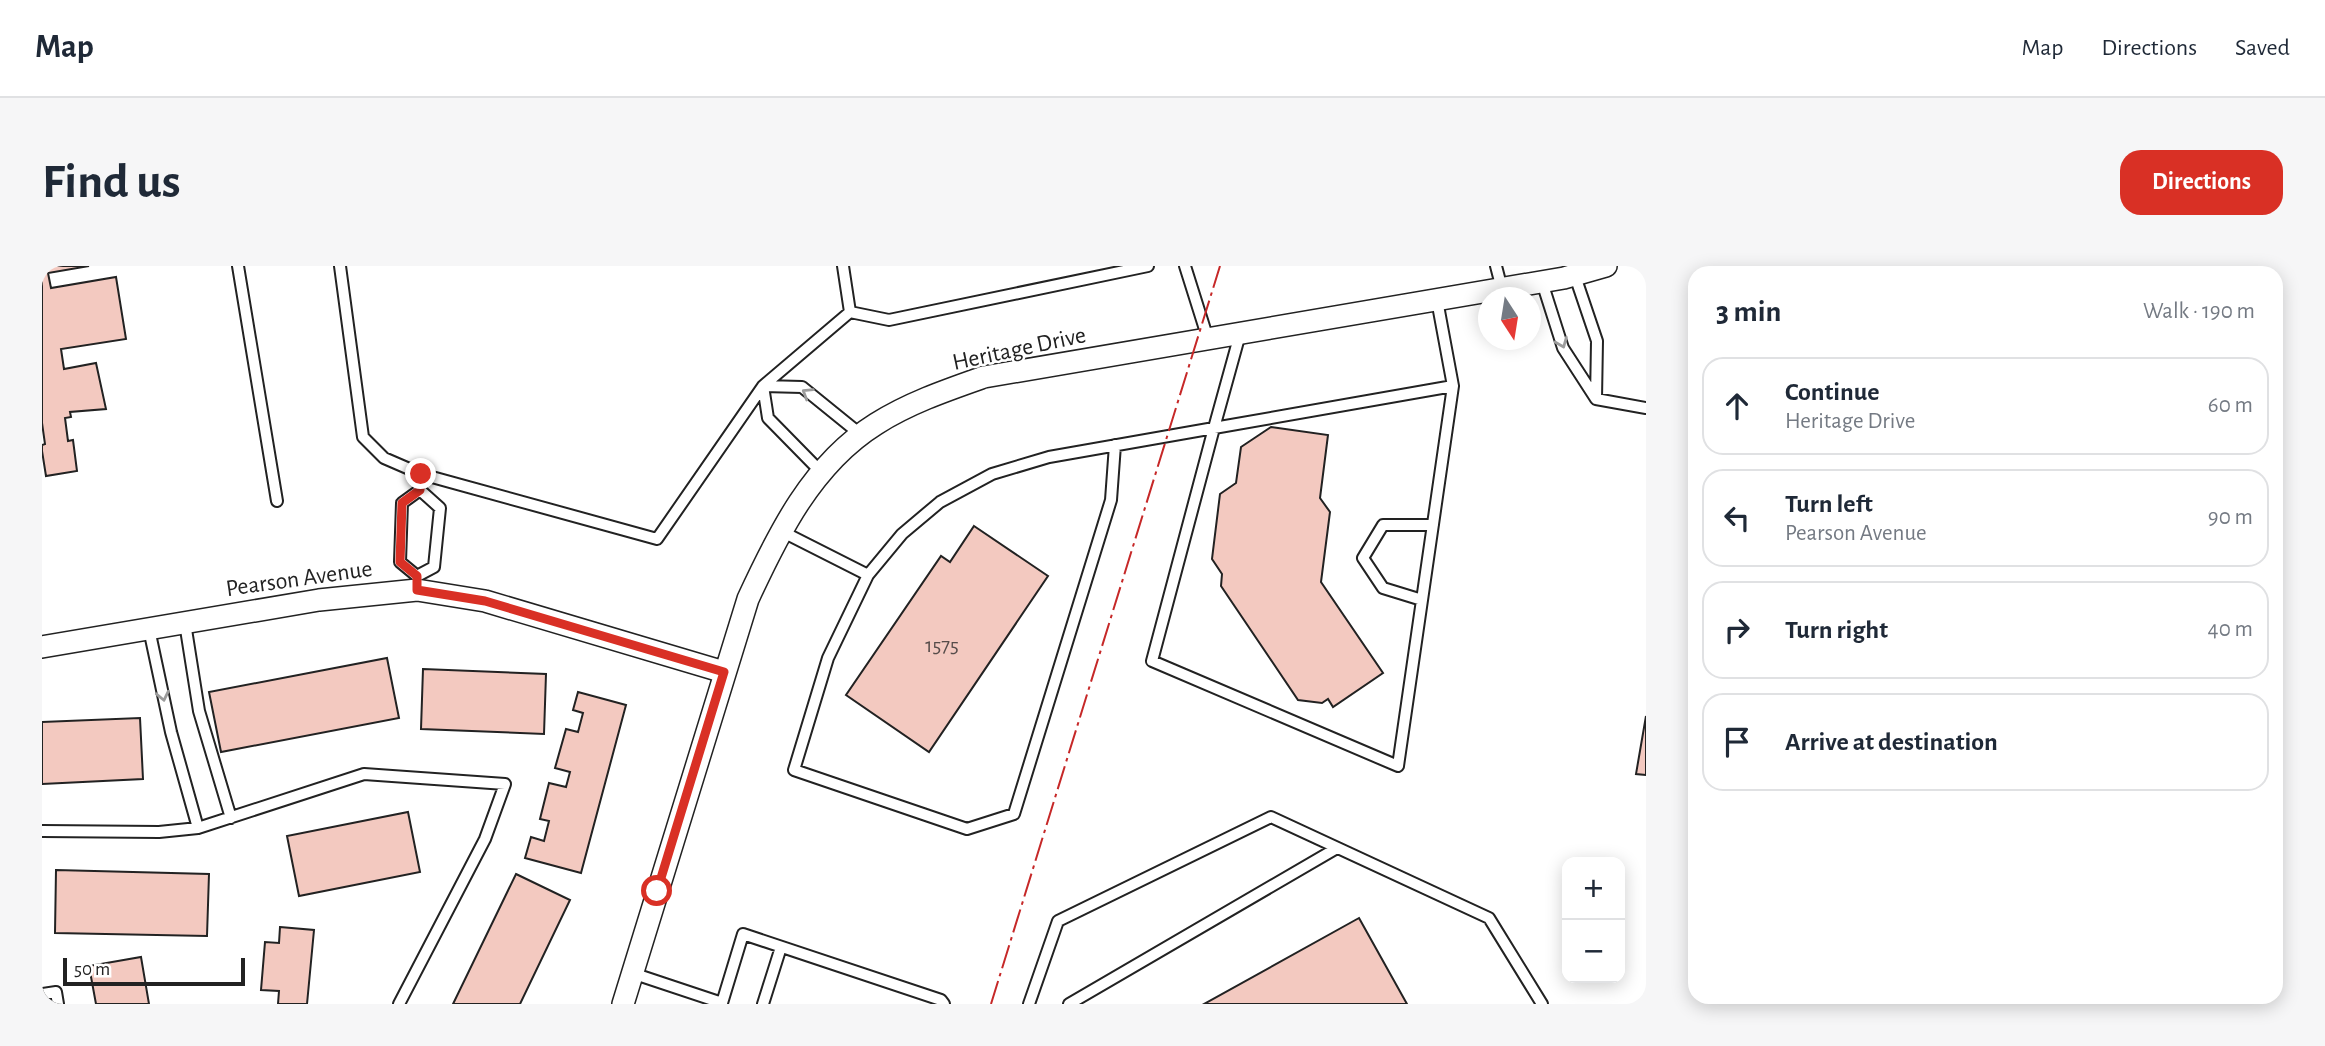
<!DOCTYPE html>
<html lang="en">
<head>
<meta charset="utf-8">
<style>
	body { margin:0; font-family:"Alegreya Sans",sans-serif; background:#f6f6f7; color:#1f2937 }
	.controls { position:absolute; right:21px; bottom:21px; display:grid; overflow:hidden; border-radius:14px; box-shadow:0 4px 18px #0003 }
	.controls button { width:63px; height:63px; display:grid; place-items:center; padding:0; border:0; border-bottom:2px solid #e0e1e3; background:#fff; color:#1f2937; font:35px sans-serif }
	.compass { position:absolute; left:1436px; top:21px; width:63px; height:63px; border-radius:50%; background:#fff; box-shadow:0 4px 18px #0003; rotate:168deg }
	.scale { position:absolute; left:21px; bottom:18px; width:182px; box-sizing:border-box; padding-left:7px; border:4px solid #222; border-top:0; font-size:19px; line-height:24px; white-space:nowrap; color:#222; -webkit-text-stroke:5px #fff; paint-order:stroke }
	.stop { position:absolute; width:21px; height:21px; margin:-16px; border:5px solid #d93025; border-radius:50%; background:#fff }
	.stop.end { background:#d93025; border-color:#fff; box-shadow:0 2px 7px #0008 }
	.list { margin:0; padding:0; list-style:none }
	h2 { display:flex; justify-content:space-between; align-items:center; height:91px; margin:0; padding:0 28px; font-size:30px }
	h2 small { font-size:23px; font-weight:400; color:#747a83 }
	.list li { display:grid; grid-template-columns:46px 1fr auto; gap:21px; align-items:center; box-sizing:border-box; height:98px; margin:0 14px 14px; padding:0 14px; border:2px solid #e0e1e3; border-radius:21px }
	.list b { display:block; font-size:26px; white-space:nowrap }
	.list p { margin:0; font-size:23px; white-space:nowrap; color:#747a83 }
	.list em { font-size:23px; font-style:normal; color:#747a83 }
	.icon { flex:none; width:38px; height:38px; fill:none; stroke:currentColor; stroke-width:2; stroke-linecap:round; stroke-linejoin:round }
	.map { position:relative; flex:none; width:1604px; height:738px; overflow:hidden; border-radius:21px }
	header { display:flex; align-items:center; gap:42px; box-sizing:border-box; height:98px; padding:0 35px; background:#fff; border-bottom:2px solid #e0e1e3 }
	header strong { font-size:33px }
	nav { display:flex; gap:38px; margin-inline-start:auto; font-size:24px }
	.intro { display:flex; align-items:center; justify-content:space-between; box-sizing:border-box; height:168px; padding:0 42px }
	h1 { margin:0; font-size:49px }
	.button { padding:18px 32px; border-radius:21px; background:#d93025; color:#fff; font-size:24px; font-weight:700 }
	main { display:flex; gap:42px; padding:0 42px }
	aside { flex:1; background:#fff; border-radius:21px; box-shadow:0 4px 18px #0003 }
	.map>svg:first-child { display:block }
	.building { fill:#f3c9c0; stroke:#222; stroke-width:2 }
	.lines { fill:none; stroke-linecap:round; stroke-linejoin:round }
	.lane-casing { stroke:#222; stroke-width:14 }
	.street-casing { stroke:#222; stroke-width:24 }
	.lane { stroke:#fff; stroke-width:10 }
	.street { stroke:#fff; stroke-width:21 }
	.power { stroke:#c62828; stroke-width:2; stroke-dasharray:24 5 3.5 5; stroke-linecap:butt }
	.oneway { stroke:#9c9c9c }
	.route { stroke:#d93025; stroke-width:9 }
	.labels { text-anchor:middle; stroke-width:5; stroke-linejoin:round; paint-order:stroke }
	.number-label { font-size:21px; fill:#564c4a }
	.street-label { font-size:24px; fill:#222; stroke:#fff }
</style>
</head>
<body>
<header>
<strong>Map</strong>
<nav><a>Map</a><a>Directions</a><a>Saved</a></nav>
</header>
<div class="intro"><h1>Find us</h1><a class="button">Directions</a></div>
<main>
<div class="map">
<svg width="1604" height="738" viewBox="0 0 1604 738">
	<rect width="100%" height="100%" fill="#fff"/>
	<path class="building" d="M0 0H47L6 7 9 22 74 11 84 73 19 83 22 103 54 97 64 143 28 146 29 151 23 152 26 175 31 174 35 205 4 210 0 185V179L3 178 0 157Z
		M1229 161 1286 169 1278 232 1288 246 1279 316 1341 407 1291 441 1286 433 1280 437 1256 434 1179 320 1180 308 1170 293 1178 228 1194 217 1199 181Z
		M932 260 1006 310 887 486 804 429 899 290 908 296Z
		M345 392 357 452 179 486 167 426Z
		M381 403 504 408 502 468 379 463Z
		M536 426 584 439 539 607 483 592 489 571 502 575 507 555 498 553 507 517 524 521 528 506 513 502 524 463 536 466 541 447 531 444Z
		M1604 450V509L1594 508Z
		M98 452 101 513 0 518V456Z
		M366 546 378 606 257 630 245 570Z
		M14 604 167 608 165 670 13 667Z
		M474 608 528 634 478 738H411Z
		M1317 652 1365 738H1162Z
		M238 661 272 664 265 738H236L237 725 219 724 223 676 237 677Z
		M99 691 107 738H54L47 700Z"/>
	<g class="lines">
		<g class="lane-casing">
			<path id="lane" d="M196 0 235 235
				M298 0 321 171 342 192 379 208 615 273 721 120 808 46
				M801 0 808 46
				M1143 0 1166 73
				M1454 0 1460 23
				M1533 10 1555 75 1554 133
				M1500 16 1521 82 1554 133 1604 142
				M1395 34 1411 120 1172 162 1110 395 1356 500 1411 120
				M808 46 847 54 1106 0
				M780 207 726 152 721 120 760 121 818 168
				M378 224 398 242 392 301 375 310 358 296 360 237Z
				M739 265 826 309 860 268 898 236 950 208 1007 191 1172 162 1198 68
				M826 309 786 392 752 504 925 563 972 548 1069 234 1073 179
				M1380 334 1341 322 1321 292 1341 259H1391
				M143 357 157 445 189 552
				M107 363 129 466 156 562
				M0 565 117 566 156 562 322 508 463 518 443 573 357 738
				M590 707 680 737 701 668 899 734 902 738
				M0 728 14 726 16 738
				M721 738 739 681
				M987 738 1016 655 1229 551 1447 652 1500 738
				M1027 738 1295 582"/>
		</g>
		<g class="street-casing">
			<path id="street" d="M0 381 277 334 375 324 443 335 682 406
				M581 738 706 333C736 268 770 198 834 158 867 137 905 124 942 111L1522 12 1564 0"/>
		</g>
		<use href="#lane" class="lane"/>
		<use href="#street" class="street"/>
		<path class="power" d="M949 738 1178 0"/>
	</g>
	<defs><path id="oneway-chevron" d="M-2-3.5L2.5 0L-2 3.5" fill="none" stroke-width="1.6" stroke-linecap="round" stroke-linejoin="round" transform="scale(1.75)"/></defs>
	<g class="oneway">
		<use href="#oneway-chevron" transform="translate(1520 77) rotate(68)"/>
		<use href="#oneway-chevron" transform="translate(765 127) rotate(-148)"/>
		<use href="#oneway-chevron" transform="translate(121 430) rotate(78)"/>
	</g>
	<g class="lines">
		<path class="route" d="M379 208 378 224 360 237 358 296 375 310V324L443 335 682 406 615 625"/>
	</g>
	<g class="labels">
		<g class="number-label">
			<text x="900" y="386">1575</text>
		</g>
		<g class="street-label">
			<text transform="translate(977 82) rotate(-12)" y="8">Heritage Drive</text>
			<text transform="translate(257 312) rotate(-8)" y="8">Pearson Avenue</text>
		</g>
	</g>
</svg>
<div class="controls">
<button>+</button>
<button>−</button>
</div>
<svg class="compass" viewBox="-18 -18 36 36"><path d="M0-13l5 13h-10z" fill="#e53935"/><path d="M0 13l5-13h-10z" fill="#747a83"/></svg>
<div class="scale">50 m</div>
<div class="stop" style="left:615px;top:625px"></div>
<div class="stop end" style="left:379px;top:208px"></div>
</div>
<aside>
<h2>3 min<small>Walk · 190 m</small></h2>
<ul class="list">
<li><svg class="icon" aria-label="ahead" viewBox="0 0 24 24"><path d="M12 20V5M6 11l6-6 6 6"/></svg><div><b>Continue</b><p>Heritage Drive</p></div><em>60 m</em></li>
<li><svg class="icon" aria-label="left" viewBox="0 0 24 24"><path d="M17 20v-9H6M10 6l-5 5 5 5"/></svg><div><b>Turn left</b><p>Pearson Avenue</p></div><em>90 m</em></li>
<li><svg class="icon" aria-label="right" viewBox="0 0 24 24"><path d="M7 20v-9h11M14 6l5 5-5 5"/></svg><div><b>Turn right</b></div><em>40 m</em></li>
<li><svg class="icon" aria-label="arrive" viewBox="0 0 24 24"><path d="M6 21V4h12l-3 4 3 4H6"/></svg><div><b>Arrive at destination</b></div></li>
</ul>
</aside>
</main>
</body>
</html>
